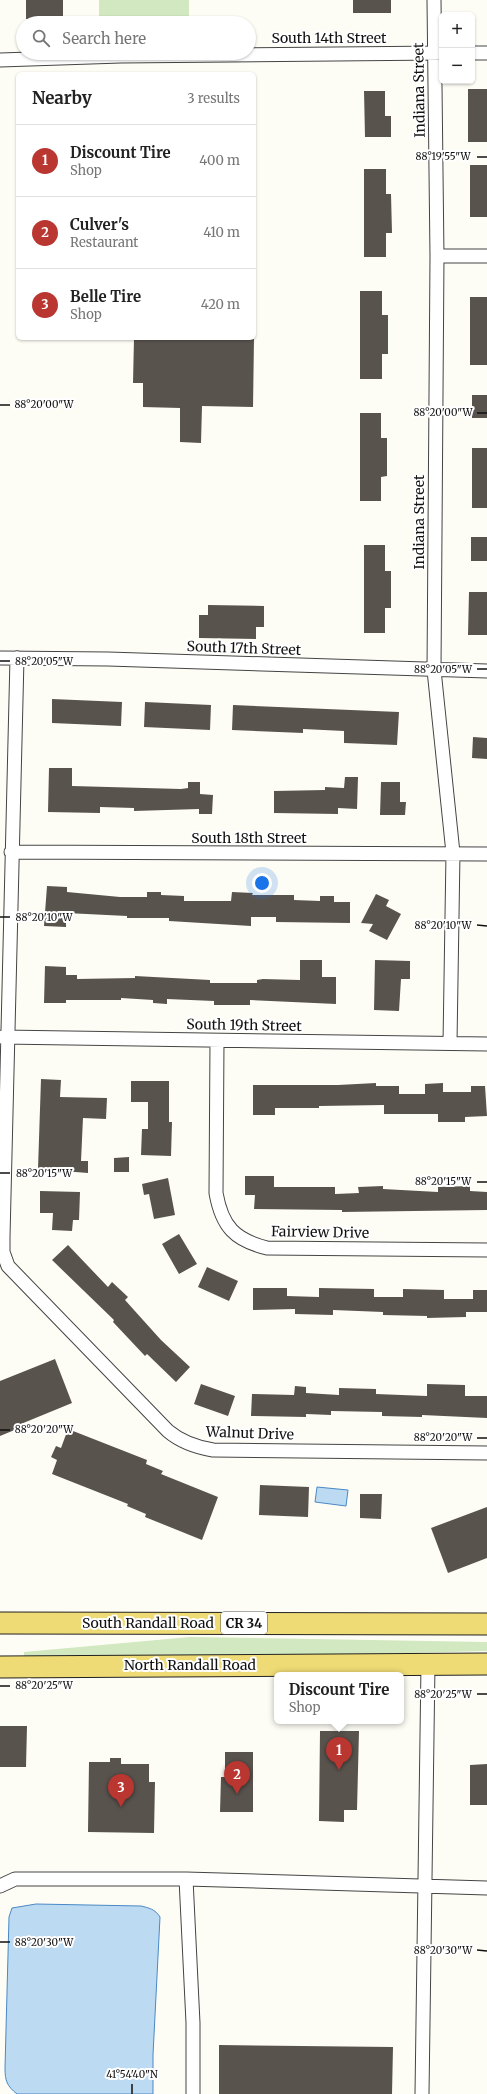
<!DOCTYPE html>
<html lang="en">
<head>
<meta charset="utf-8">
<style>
	body { margin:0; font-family:Merriweather,serif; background:#f6f6f6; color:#222 }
	.controls { position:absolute; right:12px; top:12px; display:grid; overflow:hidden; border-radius:6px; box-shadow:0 1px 3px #0004 }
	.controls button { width:36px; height:36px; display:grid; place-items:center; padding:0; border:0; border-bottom:1px solid #e0e0e0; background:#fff; color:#222; font:20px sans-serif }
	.you { position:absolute; left:262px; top:883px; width:14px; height:14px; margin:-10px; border:3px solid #fff; border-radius:50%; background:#1a73e8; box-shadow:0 0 0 6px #1a73e833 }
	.badge { display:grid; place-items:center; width:26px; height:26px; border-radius:50%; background:#b93631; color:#fff; font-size:13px; font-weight:700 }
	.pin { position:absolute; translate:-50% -33px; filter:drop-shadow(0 1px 2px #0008) }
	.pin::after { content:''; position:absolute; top:21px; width:14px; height:12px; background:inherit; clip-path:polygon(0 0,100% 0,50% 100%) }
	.popup { position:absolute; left:274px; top:1672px; width:130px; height:52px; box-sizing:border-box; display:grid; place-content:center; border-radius:6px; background:#fff; filter:drop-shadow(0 1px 3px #0005); font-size:13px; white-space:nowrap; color:#767676 }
	.popup b { font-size:15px; color:#222 }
	.popup::after { content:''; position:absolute; left:50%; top:100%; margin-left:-8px; border:8px solid transparent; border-top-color:#fff }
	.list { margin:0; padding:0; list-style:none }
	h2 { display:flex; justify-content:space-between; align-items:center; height:52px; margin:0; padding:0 16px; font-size:17px }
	h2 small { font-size:13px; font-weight:400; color:#767676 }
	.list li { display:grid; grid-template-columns:26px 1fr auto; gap:12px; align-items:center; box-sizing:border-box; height:72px; padding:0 16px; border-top:1px solid #e0e0e0 }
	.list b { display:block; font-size:15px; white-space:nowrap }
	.list p { margin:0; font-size:13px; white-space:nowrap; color:#767676 }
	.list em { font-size:13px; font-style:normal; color:#767676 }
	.icon { flex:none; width:22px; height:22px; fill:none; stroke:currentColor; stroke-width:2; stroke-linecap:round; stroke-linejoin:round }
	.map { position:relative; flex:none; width:487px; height:2094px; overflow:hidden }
	.search { position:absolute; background:#fff; box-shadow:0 1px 3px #0004; left:16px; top:16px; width:240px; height:44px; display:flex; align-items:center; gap:10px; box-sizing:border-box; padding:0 14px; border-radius:22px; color:#767676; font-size:15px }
	.panel { position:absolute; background:#fff; box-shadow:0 1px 3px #0004; left:16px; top:72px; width:240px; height:268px; border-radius:6px }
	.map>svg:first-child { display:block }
	.green { fill:#d1e8c0 }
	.water { fill:#bddaf3; stroke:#4989c5 }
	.building { fill:#59534e }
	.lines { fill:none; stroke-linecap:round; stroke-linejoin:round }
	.minor-casing { stroke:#444; stroke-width:15 }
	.primary-casing { stroke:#222; stroke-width:23 }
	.minor { stroke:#fff; stroke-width:13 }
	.primary { stroke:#efdb75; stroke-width:21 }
	.ticks { fill:none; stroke:#111; stroke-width:1.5 }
	.labels { text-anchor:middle; stroke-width:4; stroke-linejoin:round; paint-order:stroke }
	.shield { fill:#fff; stroke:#585858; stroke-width:1 }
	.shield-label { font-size:13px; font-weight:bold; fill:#111 }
	.street-label { font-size:14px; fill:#111; stroke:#fff }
	.ticks-label { font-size:10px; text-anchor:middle; fill:#111; stroke:#fff; stroke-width:4; stroke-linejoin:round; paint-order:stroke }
</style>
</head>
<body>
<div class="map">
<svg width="487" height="2094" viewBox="0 0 487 2094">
	<rect width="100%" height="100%" fill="#fefdf5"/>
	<path class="green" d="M99 0H189V23H99Z
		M190 1637 487 1642V1651L262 1657 24 1656V1652Z"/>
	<path class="water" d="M317 1487 348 1490 346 1506 315 1502Z
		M36 1904 141 1906C149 1908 155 1909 160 1917L153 2055V2094H17C7 2086 5 2081 5 2068L9 1917 12 1908Z"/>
	<path class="building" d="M26 0H63V19H26Z
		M353 0H391V13H353Z
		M468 89H487V142H468Z
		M364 91H385V116H391V137H365Z
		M470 165H487V217H470Z
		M364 169H386V194H391L392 233H386V257H364Z
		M360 291H382V315H388V354H382V379H360Z
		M470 297H487V365H470Z
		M134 338H254L253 407 202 406 201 443 180 442V408L143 407V383H133Z
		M472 395H487V418H472Z
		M360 413H381V438H387V476L381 477V501H360Z
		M472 448H487V508H472Z
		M471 537H487V561H471Z
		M364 545H385V571H391V608H385V633H364Z
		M469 592H487V635H468Z
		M208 605 264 606V627H256V639L199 638V615H208Z
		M52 699 122 702 121 726 52 723Z
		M145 702 211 705 210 730 144 727Z
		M233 705 399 712 397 745 344 743V731L303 729V733L232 730Z
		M473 737 487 738V759L472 758Z
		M49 768H72V786L181 789 188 788V782H200V794L213 795 212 814H199V809L134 811V808L100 807V813L48 812Z
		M345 777H358L357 809 338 808V814L274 813V791L325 790V787L344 788Z
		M381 782H400V802H406L405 815H380Z
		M47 886 67 887V892L120 897H147V892H161V895L184 896V901H231L232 892 253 893 252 895H294V900L320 901V896H334V902H350V923L276 922V917H251V926L169 921V918H127V916L66 913V927L44 926Z
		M376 894 389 900 386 906 401 914 387 940 369 931 373 924 361 923Z
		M300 960H322V977H336V1004L250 1000V1005H214V1001L167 999V1004L153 1003V1000L121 998V1000H66V1003H44L45 966 66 967V975H77V979L135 978V976L210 980V983H257V980L263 979 300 980Z
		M375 960 410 961V979H401L399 1011 374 1010Z
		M41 1079 61 1080 60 1097 107 1098 106 1119 83 1118 81 1161H88V1173L38 1169Z
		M131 1081H169V1122H172L171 1156 141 1155 142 1129H148V1102H131Z
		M376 1083V1086H399V1094H425V1084L443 1083V1092H471V1086H485L487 1116 465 1117V1122H438V1114H384V1105L319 1106V1108H275V1115H253V1085H338Z
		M129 1157V1172H114V1158Z
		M245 1176H274V1187H335V1194L359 1193 358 1187 383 1186V1189L438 1192V1187L470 1186V1191L487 1192V1210L342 1212V1210L254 1209 255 1195H245Z
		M168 1178 175 1215 154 1219 149 1194 144 1195 142 1184Z
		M40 1191 80 1192 79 1220H73L72 1231 52 1230 53 1213H40Z
		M179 1234 197 1264 179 1274 162 1244Z
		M68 1245 108 1287 112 1282 128 1297 125 1300 161 1340 190 1367 176 1382 147 1354 145 1356 113 1322 114 1320 52 1260Z
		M207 1267 238 1281 229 1301 198 1287Z
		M253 1288H287V1296L319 1297V1288L374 1289V1297H403V1289L444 1290V1299H473V1290H487V1312H466V1317L427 1318V1316L383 1315V1312L333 1310V1315L295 1314V1309L253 1310Z
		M55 1359 72 1403 16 1426 17 1429 0 1436V1381Z
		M201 1384 235 1396 228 1416 194 1404Z
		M427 1384 465 1385V1396H487V1418L422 1415V1417L382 1416V1412L331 1411V1415L306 1414V1417L251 1416 252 1394 294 1395 295 1386 306 1387V1393L339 1395V1388L376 1389V1394L427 1396Z
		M68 1429 147 1460 146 1464 163 1471 161 1474 218 1497 202 1540 145 1517 146 1514 127 1506 128 1504 52 1474 57 1460 51 1457 56 1446 61 1448Z
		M260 1485 309 1487 308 1517 259 1515Z
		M360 1494H382L381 1519 360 1518Z
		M487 1507V1558L448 1573 431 1528Z
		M0 1726H27L26 1767H0Z
		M320 1731H359L357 1810H344V1822L319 1821Z
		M225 1752H253V1812H220L221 1777H225Z
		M110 1758H121V1764H149V1782H155L154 1833 88 1832 89 1762H110Z
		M487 1764V1805H470V1765Z
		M219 2045 393 2047 392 2094H219Z"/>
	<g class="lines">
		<g class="minor-casing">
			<path id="minor" d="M434 0 437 256 434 670 453 853 450 1043
				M472 53H487
				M0 60 121 56 442 53
				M437 256H487
				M0 658 108 659 487 671
				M17 658 3 1237V1252L8 1266 168 1431C181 1442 195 1447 213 1450L487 1453
				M11 852 487 854
				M2 1037 487 1044
				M217 1041 216 1193C222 1227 235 1240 267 1248L487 1250
				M186 1879 193 2023V2094
				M0 1886 15 1879H186L487 1888
				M422 2094 428 1664"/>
		</g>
		<g class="primary-casing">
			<path id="primary" d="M0 1623 487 1624
				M0 1667 487 1664"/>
		</g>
		<use href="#minor" class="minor"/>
		<use href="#primary" class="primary"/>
	</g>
	<path class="ticks" d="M477 157H487M0 405H10M477 413H487M0 661H10M477 669H487M0 917H10M477 925 487 926M0 1173H10M477 1182H487M0 1430H10M477 1438H487M0 1686H10M477 1694H487M0 1942H10M477 1950 487 1951M132 2094V2084"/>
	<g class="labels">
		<rect class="shield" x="221" y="1612" width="46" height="22" rx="3"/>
		<g class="shield-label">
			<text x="244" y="1628">CR 34</text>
		</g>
		<g class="street-label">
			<text x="329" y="43">South 14th Street</text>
			<text transform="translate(419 90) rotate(-91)" y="5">Indiana Street</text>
			<text transform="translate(419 522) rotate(-90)" y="5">Indiana Street</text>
			<text transform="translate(244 648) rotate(2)" y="5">South 17th Street</text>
			<text x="249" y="843">South 18th Street</text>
			<text transform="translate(244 1025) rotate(1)" y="5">South 19th Street</text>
			<text transform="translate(320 1232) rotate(1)" y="5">Fairview Drive</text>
			<text transform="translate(250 1433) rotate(2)" y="5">Walnut Drive</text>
			<text x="148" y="1628">South Randall Road</text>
			<text x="190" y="1670">North Randall Road</text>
		</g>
	</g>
	<g class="ticks-label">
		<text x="443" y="160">88°19'55"W</text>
		<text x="44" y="408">88°20'00"W</text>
		<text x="443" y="416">88°20'00"W</text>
		<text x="44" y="665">88°20'05"W</text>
		<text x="443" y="673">88°20'05"W</text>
		<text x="44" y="921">88°20'10"W</text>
		<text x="443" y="929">88°20'10"W</text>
		<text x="44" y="1177">88°20'15"W</text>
		<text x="443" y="1185">88°20'15"W</text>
		<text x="44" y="1433">88°20'20"W</text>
		<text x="443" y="1441">88°20'20"W</text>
		<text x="44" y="1689">88°20'25"W</text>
		<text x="443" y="1698">88°20'25"W</text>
		<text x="44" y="1946">88°20'30"W</text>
		<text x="443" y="1954">88°20'30"W</text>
		<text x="132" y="2078">41°54'40"N</text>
	</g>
</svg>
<div class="controls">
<button>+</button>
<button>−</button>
</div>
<div class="you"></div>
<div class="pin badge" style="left:339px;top:1770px">1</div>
<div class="popup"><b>Discount Tire</b>Shop</div>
<div class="pin badge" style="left:237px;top:1794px">2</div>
<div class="pin badge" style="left:121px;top:1807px">3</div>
<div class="search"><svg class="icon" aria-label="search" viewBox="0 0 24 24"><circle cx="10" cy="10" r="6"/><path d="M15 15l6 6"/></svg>Search here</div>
<section class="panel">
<h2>Nearby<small>3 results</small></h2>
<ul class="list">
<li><span class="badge">1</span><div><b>Discount Tire</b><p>Shop</p></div><em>400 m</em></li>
<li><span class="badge">2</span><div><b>Culver's</b><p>Restaurant</p></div><em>410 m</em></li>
<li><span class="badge">3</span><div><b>Belle Tire</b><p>Shop</p></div><em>420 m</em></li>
</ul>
</section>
</div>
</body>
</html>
